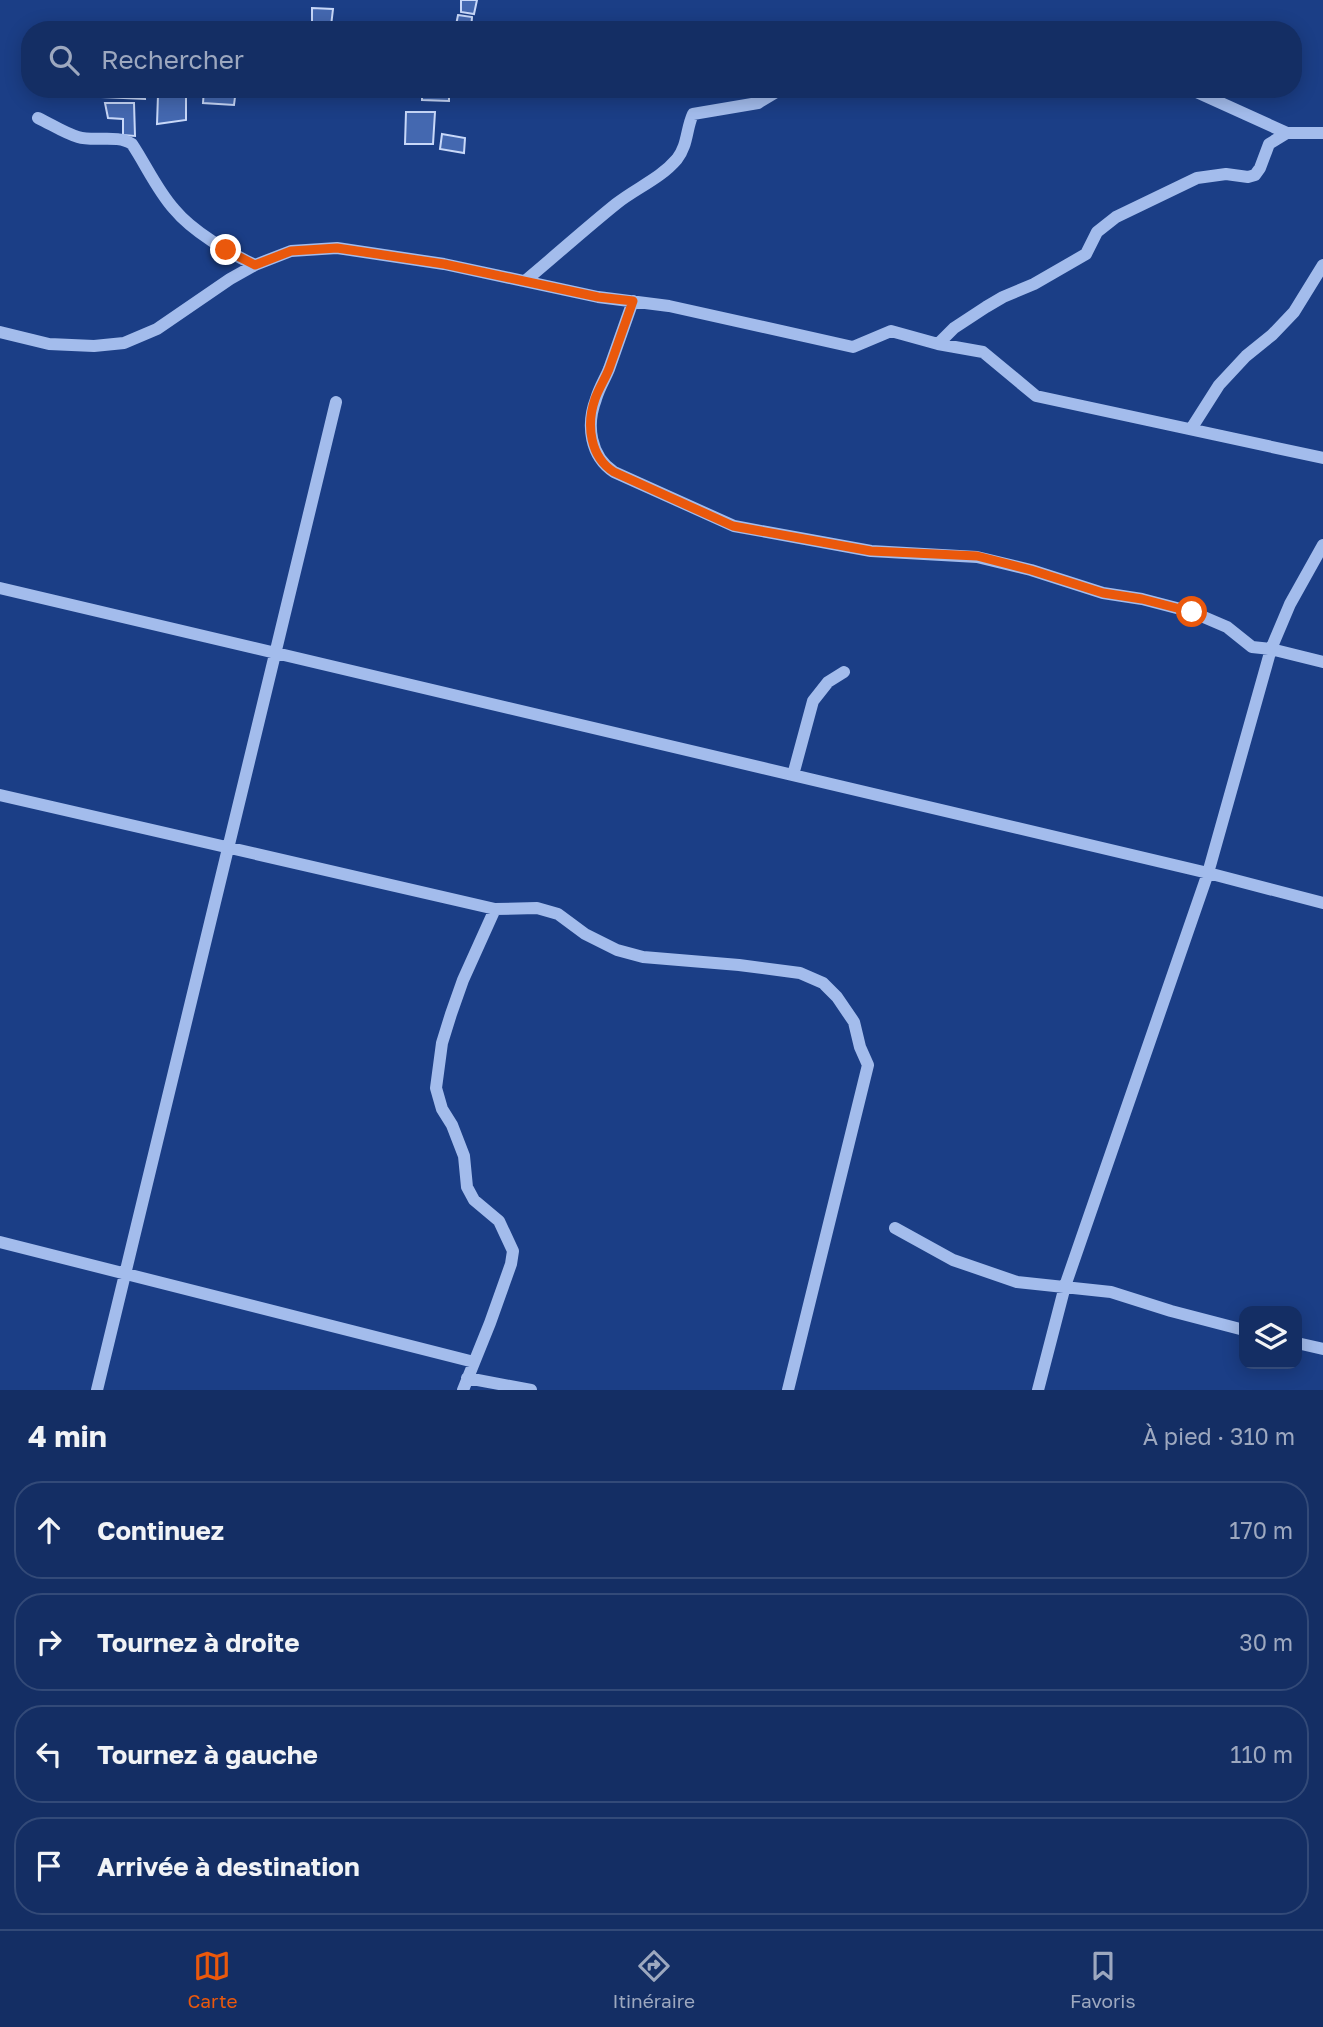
<!DOCTYPE html>
<html lang="fr">
<head>
<meta charset="utf-8">
<style>
	body { margin:0; font-family:"Golos Text",sans-serif; background:#213a6d; color:#f1f3f6 }
	.controls { position:absolute; right:21px; bottom:21px; display:grid; overflow:hidden; border-radius:14px; box-shadow:0 4px 18px #0003 }
	.controls button { width:63px; height:63px; display:grid; place-items:center; padding:0; border:0; border-bottom:2px solid #334a78; background:#142e64; color:#f1f3f6; font:35px sans-serif }
	.stop { position:absolute; width:21px; height:21px; margin:-16px; border:5px solid #ea580c; border-radius:50%; background:#fff }
	.stop.end { background:#ea580c; border-color:#fff; box-shadow:0 2px 7px #0008 }
	.list { margin:0; padding:0; list-style:none }
	h2 { display:flex; justify-content:space-between; align-items:center; height:91px; margin:0; padding:0 28px; font-size:30px }
	h2 small { font-size:23px; font-weight:400; color:#9da8bf }
	.list li { display:grid; grid-template-columns:46px 1fr auto; gap:21px; align-items:center; box-sizing:border-box; height:98px; margin:0 14px 14px; padding:0 14px; border:2px solid #334a78; border-radius:28px }
	.list b { display:block; font-size:26px; white-space:nowrap }
	.list em { font-size:23px; font-style:normal; color:#9da8bf }
	.icon { flex:none; width:38px; height:38px; fill:none; stroke:currentColor; stroke-width:2; stroke-linecap:round; stroke-linejoin:round }
	.map { position:relative; flex:none; width:1323px; height:1390px; overflow:hidden }
	.search { position:absolute; background:#142e64; box-shadow:0 4px 18px #0003; left:21px; right:21px; top:21px; height:77px; display:flex; align-items:center; gap:18px; box-sizing:border-box; padding:0 24px; border-radius:28px; color:#9da8bf; font-size:26px }
	.sheet { height:539px; background:#142e64 }
	nav { display:flex; justify-content:space-around; align-items:center; box-sizing:border-box; height:98px; border-top:2px solid #334a78; background:#142e64; font-size:19px; color:#9da8bf }
	nav a { display:grid; justify-items:center; gap:4px }
	nav .on { color:#ea580c }
	.map>svg:first-child { display:block }
	.building { fill:#4468b0; stroke:#c8d8f9; stroke-width:2 }
	.lines { fill:none; stroke-linecap:round; stroke-linejoin:round }
	.minor { stroke:#a3bcec; stroke-width:12 }
	.route { stroke:#ea580c; stroke-width:9 }
</style>
</head>
<body>
<div class="map">
<svg width="1323" height="1390" viewBox="0 0 1323 1390">
	<rect width="100%" height="100%" fill="#1b3e86"/>
	<path class="building" d="M461 0H477L474 14 461 12Z
		M312 8 333 9 331 26 312 25Z
		M458 15 472 17 471 30H455Z
		M103 89H144L145 99 102 97Z
		M204 89H236L234 105 203 103Z
		M422 89H449V101L422 100Z
		M464 89H492L491 96 463 94Z
		M186 94V120L157 124 158 95Z
		M105 103H134L135 136 123 135V119L108 118Z
		M406 112H435L433 144H405Z
		M442 134 465 138 464 153 440 149Z"/>
	<g class="lines">
		<path class="minor" d="M1190 89 1287 133H1323
			M38 118C51 124 64 133 78 137 95 142 117 134 132 144 146 165 157 190 174 209 192 231 229 253 255 265
			M525 281C555 256 585 229 616 204 636 188 660 179 677 159 688 145 686 129 693 114L758 103 781 89
			M633 301C625 324 617 346 609 369 605 379 599 388 596 399 586 425 590 456 614 472L734 526 871 551 977 557 1031 570 1103 593 1142 599 1192 612 1227 627 1252 647 1271 649 1323 662
			M0 332 49 344 94 346 124 343 157 329 230 279 255 265 291 251 337 248 444 264 598 297 669 306 853 347 891 331 938 344 983 352 1036 396 1323 458
			M938 344 954 328 986 307 1003 297 1034 284 1086 254 1097 232 1116 217 1197 178 1226 174 1248 177 1255 175 1260 168 1269 144 1287 133
			M1191 429 1219 385 1246 356 1272 335 1294 312 1323 265
			M0 588 1208 873 1323 903
			M793 775 813 701 828 682 844 672
			M0 795 495 909 537 908 558 914 585 934 617 950 643 957 739 965 800 973 823 983 837 997 854 1022 860 1047 868 1065 788 1390
			M895 1228 953 1260 1017 1282 1111 1292 1171 1311 1244 1330
			M0 1242 474 1362
			M1297 1343 1323 1349
			M467 1378 531 1390
			M97 1390 336 402
			M463 1390 490 1323 511 1264 513 1251 499 1221 474 1200 467 1187 464 1156 452 1125 442 1109 436 1088 442 1043 451 1014 463 980 495 909
			M1038 1390 1065 1286 1208 873 1271 649 1290 604 1323 545"/>
	</g>
	<g class="lines">
		<path class="route" d="M226 250 255 265 291 251 337 248 444 264 598 297 633 301C625 324 617 346 609 369 605 379 599 388 595 399 586 425 590 457 614 472L733 526 871 551 977 556 1031 570 1103 593 1142 599 1192 612"/>
	</g>
</svg>
<div class="controls">
<button><svg class="icon" aria-label="layers" viewBox="0 0 24 24"><path d="M12 4l9 5-9 5-9-5zM3 14l9 5 9-5"/></svg></button>
</div>
<div class="stop" style="left:1192px;top:612px"></div>
<div class="stop end" style="left:226px;top:250px"></div>
<div class="search"><svg class="icon" aria-label="search" viewBox="0 0 24 24"><circle cx="10" cy="10" r="6"/><path d="M15 15l6 6"/></svg>Rechercher</div>
</div>
<section class="sheet">
<h2>4 min<small>À pied · 310 m</small></h2>
<ul class="list">
<li><svg class="icon" aria-label="ahead" viewBox="0 0 24 24"><path d="M12 20V5M6 11l6-6 6 6"/></svg><div><b>Continuez</b></div><em>170 m</em></li>
<li><svg class="icon" aria-label="right" viewBox="0 0 24 24"><path d="M7 20v-9h11M14 6l5 5-5 5"/></svg><div><b>Tournez à droite</b></div><em>30 m</em></li>
<li><svg class="icon" aria-label="left" viewBox="0 0 24 24"><path d="M17 20v-9H6M10 6l-5 5 5 5"/></svg><div><b>Tournez à gauche</b></div><em>110 m</em></li>
<li><svg class="icon" aria-label="arrive" viewBox="0 0 24 24"><path d="M6 21V4h12l-3 4 3 4H6"/></svg><div><b>Arrivée à destination</b></div></li>
</ul>
</section>
<nav>
<a class="on"><svg class="icon" aria-label="map" viewBox="0 0 24 24"><path d="M3 6l6-2 6 2 6-2v14l-6 2-6-2-6 2zM9 4v14M15 6v14"/></svg>Carte</a>
<a><svg class="icon" aria-label="directions" viewBox="0 0 24 24"><path d="M12 3l9 9-9 9-9-9zM9 14v-3h6M13 9l2 2-2 2"/></svg>Itinéraire</a>
<a><svg class="icon" aria-label="saved" viewBox="0 0 24 24"><path d="M7 4h10v16l-5-4-5 4z"/></svg>Favoris</a>
</nav>
</body>
</html>
